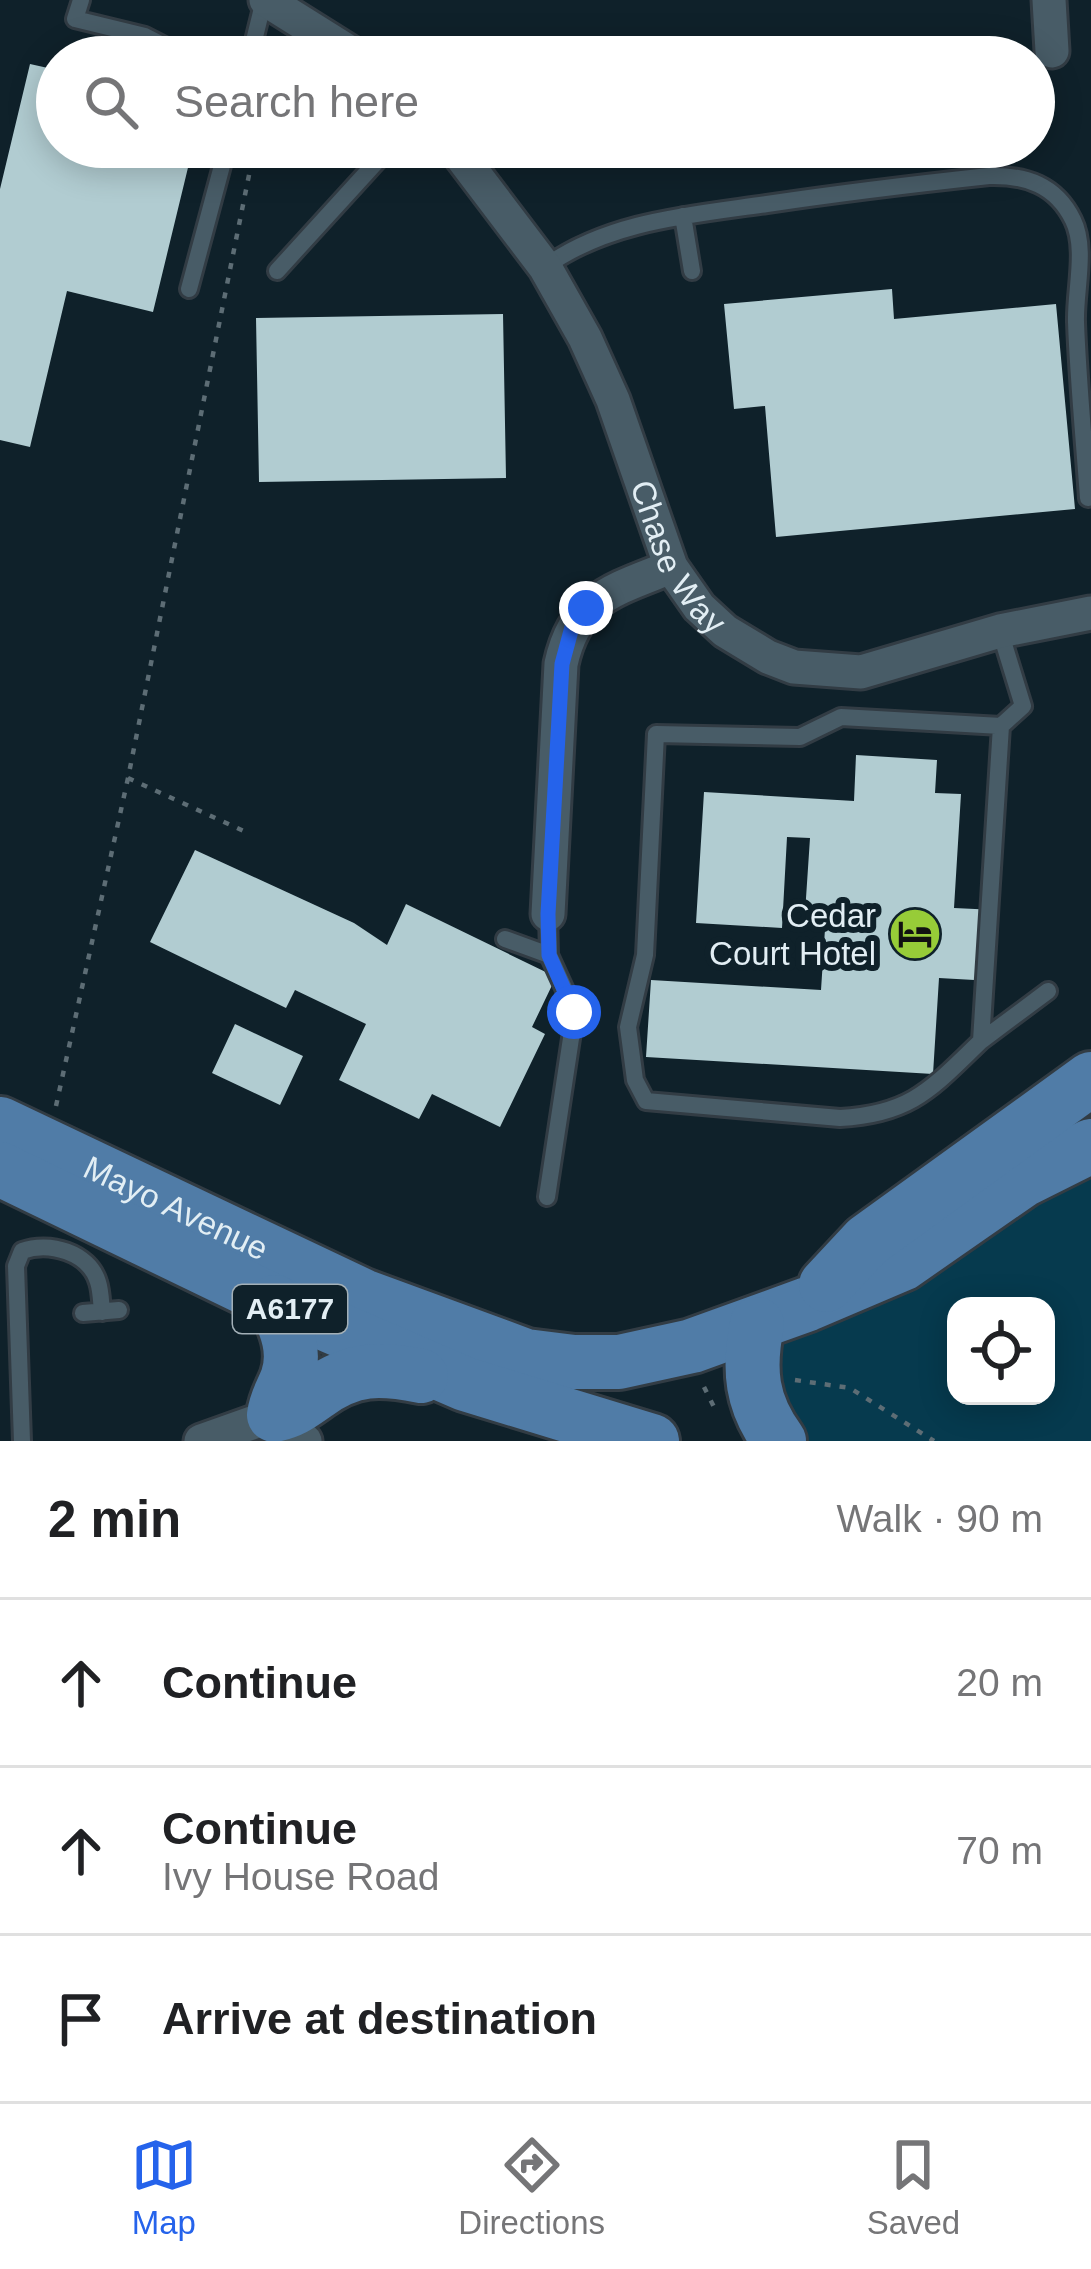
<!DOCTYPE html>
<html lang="en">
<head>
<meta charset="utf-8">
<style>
	body { margin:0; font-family:Helvetica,sans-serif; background:#f6f6f6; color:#202124 }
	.controls { position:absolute; right:36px; bottom:36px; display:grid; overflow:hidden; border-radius:24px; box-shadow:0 6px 30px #0003 }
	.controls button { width:108px; height:108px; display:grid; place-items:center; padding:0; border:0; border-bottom:3px solid #e0e0e0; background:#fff; color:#202124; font:60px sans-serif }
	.stop { position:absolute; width:36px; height:36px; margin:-27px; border:9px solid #2563eb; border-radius:50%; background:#fff }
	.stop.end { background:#2563eb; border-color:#fff; box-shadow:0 3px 12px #0008 }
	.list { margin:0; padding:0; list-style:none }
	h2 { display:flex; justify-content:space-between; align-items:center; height:156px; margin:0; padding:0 48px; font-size:51px }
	h2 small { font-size:39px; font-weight:400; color:#757577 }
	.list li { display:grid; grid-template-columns:78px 1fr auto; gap:36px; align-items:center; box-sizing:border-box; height:168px; padding:0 48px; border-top:3px solid #e0e0e0 }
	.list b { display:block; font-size:45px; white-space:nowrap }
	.list p { margin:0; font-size:39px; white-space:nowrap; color:#757577 }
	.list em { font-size:39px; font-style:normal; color:#757577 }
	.icon { flex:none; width:66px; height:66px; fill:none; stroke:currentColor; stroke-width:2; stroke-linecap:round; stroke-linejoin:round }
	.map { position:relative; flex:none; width:1091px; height:1441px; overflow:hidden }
	.search { position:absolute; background:#fff; box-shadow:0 6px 30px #0003; left:36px; right:36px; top:36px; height:132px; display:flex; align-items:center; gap:30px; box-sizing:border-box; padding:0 42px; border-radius:66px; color:#757577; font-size:45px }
	.sheet { height:660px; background:#fff }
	nav { display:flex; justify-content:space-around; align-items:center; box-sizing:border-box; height:168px; border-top:3px solid #e0e0e0; background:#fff; font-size:33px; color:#757577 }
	nav a { display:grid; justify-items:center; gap:6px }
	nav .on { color:#2563eb }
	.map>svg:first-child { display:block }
	.green { fill:#063a4e; fill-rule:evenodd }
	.building { fill:#b1ccd1 }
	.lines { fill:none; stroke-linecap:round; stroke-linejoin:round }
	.lane-casing { stroke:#323c44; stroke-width:22 }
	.street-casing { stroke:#323c44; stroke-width:39 }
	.primary-casing { stroke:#323c44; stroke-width:60 }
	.path { stroke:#5d6d75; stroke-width:4.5; stroke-dasharray:6 9; stroke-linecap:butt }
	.lane { stroke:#485c67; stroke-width:16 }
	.street { stroke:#485c67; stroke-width:33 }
	.primary { stroke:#507ca7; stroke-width:54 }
	.route { stroke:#2563eb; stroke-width:15 }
	.labels { text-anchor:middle; stroke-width:12; stroke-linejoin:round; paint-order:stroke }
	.shield { fill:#0f212a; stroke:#a3b0b7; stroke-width:3 }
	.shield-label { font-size:30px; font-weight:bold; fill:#e2eef4 }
	.street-label { font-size:33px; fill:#e2eef4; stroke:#0f212a }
	.poi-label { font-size:33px; fill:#e2eef4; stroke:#0f212a; text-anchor:end }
</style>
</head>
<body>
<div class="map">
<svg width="1091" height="1441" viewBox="0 0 1091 1441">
	<rect width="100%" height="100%" fill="#0f212a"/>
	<path class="green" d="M1091 1162V1441H804L781 1414 778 1341ZM956 1306H1046V1396H956Z"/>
	<path class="building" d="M30 64 57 70V147H193L153 312 67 291 30 447 0 440V189Z
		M892 289 894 319 1056 304 1075 509 776 537 765 406 734 409 724 304Z
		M503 314 506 478 259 482 256 318Z
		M856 755 937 760 935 793 961 794 954 908 996 910 992 981 939 978 933 1074 646 1057 651 980 821 990 825 929 804 928 810 838 787 837 782 928 696 923 704 792 854 801Z
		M195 850 354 923 387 945 406 904 556 977 532 1027 545 1034 500 1127 432 1094 419 1119 339 1080 366 1024 295 990 286 1008 150 942Z
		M235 1024 303 1056 280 1105 212 1073Z"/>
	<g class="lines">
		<g class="lane-casing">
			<path id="lane" d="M81 0 75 19 145 36 186 57
				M250 57 264 0
				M477 173 495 147
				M683 216 692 271
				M545 267C608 221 691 215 767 204 841 193 915 184 989 176 1026 175 1056 185 1073 220 1087 248 1075 291 1076 322 1078 380 1084 439 1088 498
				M277 271 390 147
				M189 289 227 147
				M1000 631 1023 706 1001 726 841 717 800 737 656 734 645 955 628 1027 635 1080 646 1101 840 1118C912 1114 932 1088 981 1041L1001 726
				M505 939 549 955
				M981 1041 1048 991
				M547 1197 575 1012 549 955 548 914
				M83 1313 119 1310
				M22 1441 16 1266 22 1251C49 1241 89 1252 98 1282 101 1291 101 1302 102 1312"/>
		</g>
		<g class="street-casing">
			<g id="street">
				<path d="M266 0 357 57"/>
				<path d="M1049 0 1052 51"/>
				<path id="s1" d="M454 147 545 267 585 338 613 400 671 567 699 607 725 631 768 657 794 667 861 672 1000 631 1091 613"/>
				<path d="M548 914 561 664C575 598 614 590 671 567"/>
				<path d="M201 1441 274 1415 305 1441"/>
			</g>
		</g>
		<g class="primary-casing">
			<g id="primary">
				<path id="s2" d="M0 1124 363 1296 526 1356 574 1362H619L692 1346 808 1304 902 1264 1023 1180 1091 1146"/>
				<path d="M0 1169 275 1302 465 1384 652 1441"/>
				<path d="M826 1285 867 1241 1091 1079"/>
				<path d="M275 1302C286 1327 297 1351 287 1379 282 1392 276 1400 274 1415 293 1411 301 1404 317 1393 353 1367 380 1368 421 1376"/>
				<path d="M757 1324C748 1370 751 1403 779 1441"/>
			</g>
		</g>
		<path class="path" d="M128 778 246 832
			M56 1106 128 778 251 165 265 147
			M795 1380 850 1388 934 1441
			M704 1387 715 1409"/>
		<use href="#lane" class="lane"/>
		<use href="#street" class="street"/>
		<use href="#primary" class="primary"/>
	</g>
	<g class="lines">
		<path class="route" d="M574 1012 549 955 548 914 562 664 572 627 586 608"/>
	</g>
	<defs>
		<g id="hotel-disc" transform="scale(2.7)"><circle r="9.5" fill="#97cc38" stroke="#0f212a"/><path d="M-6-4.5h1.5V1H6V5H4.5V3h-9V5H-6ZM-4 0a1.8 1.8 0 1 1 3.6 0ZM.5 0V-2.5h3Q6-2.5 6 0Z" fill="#111"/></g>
	</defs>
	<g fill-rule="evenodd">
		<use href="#hotel-disc" x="915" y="934"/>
	</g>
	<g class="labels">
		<rect class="shield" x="233" y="1285" width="114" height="48" rx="9"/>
		<g class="shield-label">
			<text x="290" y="1319">A6177</text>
		</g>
		<g class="street-label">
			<text dy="12" stroke="none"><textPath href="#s1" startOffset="471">Chase Way</textPath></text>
			<text dy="12" stroke="none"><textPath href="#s2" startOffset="195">Mayo Avenue</textPath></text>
		</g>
		<g class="poi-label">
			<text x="876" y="927">Cedar<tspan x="876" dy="38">Court Hotel</tspan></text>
		</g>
	</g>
</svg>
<div class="controls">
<button><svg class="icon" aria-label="locate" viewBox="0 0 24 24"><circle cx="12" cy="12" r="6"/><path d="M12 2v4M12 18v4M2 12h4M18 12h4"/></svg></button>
</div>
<div class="stop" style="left:574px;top:1012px"></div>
<div class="stop end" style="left:586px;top:608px"></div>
<div class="search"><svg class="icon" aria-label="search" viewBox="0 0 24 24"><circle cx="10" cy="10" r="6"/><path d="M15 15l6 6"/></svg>Search here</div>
</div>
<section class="sheet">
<h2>2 min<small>Walk · 90 m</small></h2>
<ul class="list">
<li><svg class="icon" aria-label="ahead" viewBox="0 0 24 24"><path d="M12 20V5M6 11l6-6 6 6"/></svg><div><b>Continue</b></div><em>20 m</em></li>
<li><svg class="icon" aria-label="ahead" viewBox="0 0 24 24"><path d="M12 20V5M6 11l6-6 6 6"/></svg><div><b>Continue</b><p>Ivy House Road</p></div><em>70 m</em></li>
<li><svg class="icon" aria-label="arrive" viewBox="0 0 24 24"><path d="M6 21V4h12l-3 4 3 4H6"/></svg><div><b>Arrive at destination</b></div></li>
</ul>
</section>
<nav>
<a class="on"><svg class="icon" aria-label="map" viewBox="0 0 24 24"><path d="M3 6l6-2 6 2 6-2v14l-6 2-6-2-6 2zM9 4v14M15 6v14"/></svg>Map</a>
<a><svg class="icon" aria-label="directions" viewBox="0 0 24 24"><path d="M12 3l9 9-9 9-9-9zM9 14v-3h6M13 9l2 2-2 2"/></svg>Directions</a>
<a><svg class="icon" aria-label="saved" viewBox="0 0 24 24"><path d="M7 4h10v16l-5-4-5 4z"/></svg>Saved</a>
</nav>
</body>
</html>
